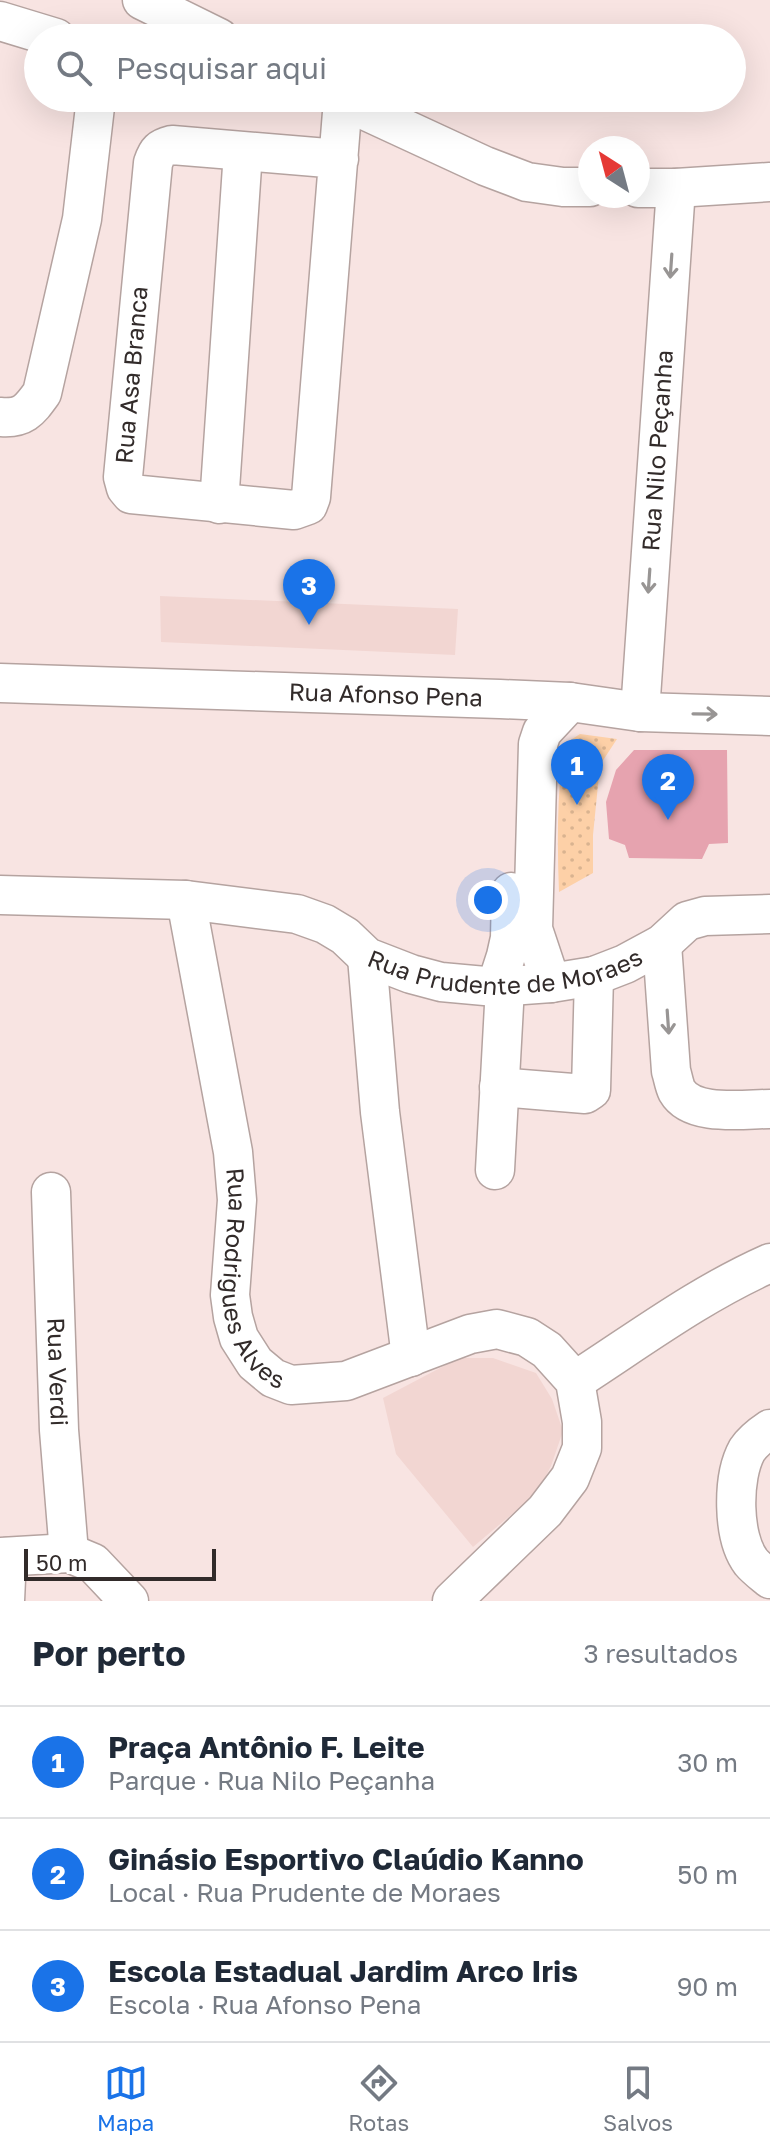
<!DOCTYPE html>
<html lang="pt">
<head>
<meta charset="utf-8">
<style>
	body { margin:0; font-family:"Golos Text",sans-serif; background:#f2f2f3; color:#1f2937 }
	.compass { position:absolute; left:578px; top:136px; width:72px; height:72px; border-radius:50%; background:#fff; box-shadow:0 8px 32px #0002; rotate:324deg }
	.scale { position:absolute; left:24px; bottom:20px; width:192px; box-sizing:border-box; padding-left:8px; border:4px solid #322b2a; border-top:0; font-size:22px; line-height:28px; white-space:nowrap; color:#322b2a; -webkit-text-stroke:6px #fff; paint-order:stroke }
	.you { position:absolute; left:488px; top:900px; width:28px; height:28px; margin:-20px; border:6px solid #fff; border-radius:50%; background:#1a73e8; box-shadow:0 0 0 12px #1a73e833 }
	.badge { display:grid; place-items:center; width:52px; height:52px; border-radius:50%; background:#1a73e8; color:#fff; font-size:26px; font-weight:700 }
	.pin { position:absolute; translate:-50% -66px; filter:drop-shadow(0 2px 4px #0008) }
	.pin::after { content:''; position:absolute; top:42px; width:28px; height:24px; background:inherit; clip-path:polygon(0 0,100% 0,50% 100%) }
	.list { margin:0; padding:0; list-style:none }
	h2 { display:flex; justify-content:space-between; align-items:center; height:104px; margin:0; padding:0 32px; font-size:34px }
	h2 small { font-size:26px; font-weight:400; color:#747a83 }
	.list li { display:grid; grid-template-columns:52px 1fr auto; gap:24px; align-items:center; box-sizing:border-box; height:112px; padding:0 32px; border-top:2px solid #e0e1e3 }
	.list b { display:block; font-size:30px; white-space:nowrap }
	.list p { margin:0; font-size:26px; white-space:nowrap; color:#747a83 }
	.list em { font-size:26px; font-style:normal; color:#747a83 }
	.icon { flex:none; width:44px; height:44px; fill:none; stroke:currentColor; stroke-width:2; stroke-linecap:round; stroke-linejoin:round }
	.map { position:relative; flex:none; width:770px; height:1601px; overflow:hidden }
	.search { position:absolute; background:#fff; box-shadow:0 8px 32px #0002; left:24px; right:24px; top:24px; height:88px; display:flex; align-items:center; gap:20px; box-sizing:border-box; padding:0 28px; border-radius:44px; color:#747a83; font-size:30px }
	.sheet { height:440px; background:#fff }
	nav { display:flex; justify-content:space-around; align-items:center; box-sizing:border-box; height:112px; border-top:2px solid #e0e1e3; background:#fff; font-size:22px; color:#747a83 }
	nav a { display:grid; justify-items:center; gap:4px }
	nav .on { color:#1a73e8 }
	.map>svg:first-child { display:block }
	.built { fill:#f2d6d2 }
	.park { fill:url(#park-dots) }
	.building { fill:#e6a3af }
	.lines { fill:none; stroke-linecap:round; stroke-linejoin:round }
	.minor-casing { stroke:#b5a3a0; stroke-width:41 }
	.minor { stroke:#fff; stroke-width:38 }
	.oneway { stroke:#989594 }
	.labels { text-anchor:middle; stroke-width:6; stroke-linejoin:round; paint-order:stroke }
	.street-label { font-size:24px; fill:#322b2a; stroke:#fff }
</style>
</head>
<body>
<div class="map">
<svg width="770" height="1601" viewBox="0 0 770 1601">
	<defs>
		<pattern id="park-dots" width="8" height="8" patternUnits="userSpaceOnUse" patternTransform="scale(2)"><rect width="8" height="8" fill="#fdd0a7"/><path d="M2 2h.1M6 6h.1" fill="none" stroke="#d9b390" stroke-width="1.8" stroke-linecap="round"/></pattern>
	</defs>
	<rect width="100%" height="100%" fill="#f8e4e2"/>
	<path class="built" d="M160 596 458 609 455 655 161 642Z
		M459 1358H493L536 1373 552 1399 563 1431 551 1466 538 1492 473 1547 396 1454 383 1398Z"/>
	<path class="park" d="M580 734 617 739 600 765 593 835V873L559 892C557 843 557 794 564 744Z"/>
	<path class="building" d="M634 750H727L728 843 709 844 702 859 629 858 625 845 609 839 606 802 616 770Z"/>
	<g class="lines">
		<g class="minor-casing">
			<g id="minor">
				<path d="M142 0 219 38"/>
				<path d="M0 21 56 38"/>
				<path d="M338 98 485 166 527 182 563 187H590"/>
				<path d="M339 159 172 145C160 148 157 151 153 163L123 477 126 488 131 494 294 510 308 505 311 497 343 100"/>
				<path d="M638 188H676L770 182"/>
				<path d="M0 417C23 419 29 411 42 393L82 219 96 98"/>
				<path d="M219 504 243 152"/>
				<path id="s1" d="M0 683 500 699 570 702 640 712 770 716"/>
				<path id="s2" d="M640 712 676 188"/>
				<path id="s3" d="M0 895 186 900 297 914 325 924 345 936 367 957 411 974 441 982 496 987 551 983 594 976 625 964 662 944 687 921 705 916 770 914"/>
				<path id="s4" d="M186 900 233 1152 237 1200 230 1295 233 1317 239 1338 255 1363 273 1378 291 1385 346 1381 470 1334 497 1329 527 1337 547 1350 575 1381 582 1422V1448L570 1478 545 1511 452 1601"/>
				<path d="M662 944 671 1071C673 1077 674 1085 677 1091 692 1117 743 1109 770 1109"/>
				<path d="M367 957 380 1112 411 1357"/>
				<path d="M551 983 533 929 538 744 542 732 570 702"/>
				<path d="M496 987 506 956 510 938 511 892"/>
				<path d="M499 1087 585 1094 591 1090 594 976"/>
				<path d="M495 1170 505 987"/>
				<path id="s5" d="M51 1192 59 1430 69 1553"/>
				<path d="M575 1381C640 1339 700 1294 770 1263"/>
				<path d="M770 1429C761 1435 753 1441 747 1450 732 1477 732 1537 751 1562 756 1568 764 1574 770 1579"/>
				<path d="M0 1557 69 1553 93 1563 129 1601"/>
				<path d="M5 1601 7 1557"/>
			</g>
		</g>
		<use href="#minor" class="minor"/>
	</g>
	<defs><path id="oneway-shaft" d="M-6 0H5M1.5-3L5.5 0L1.5 3" fill="none" stroke-width="1.6" stroke-linecap="round" stroke-linejoin="round" transform="scale(2)"/></defs>
	<g class="oneway">
		<use href="#oneway-shaft" transform="translate(671 266) rotate(94)"/>
		<use href="#oneway-shaft" transform="translate(649 581) rotate(94)"/>
		<use href="#oneway-shaft" transform="translate(705 714) rotate(1)"/>
		<use href="#oneway-shaft" transform="translate(668 1022) rotate(86)"/>
	</g>
	<g class="labels">
		<g class="street-label">
			<text transform="translate(132 375) rotate(-85)" y="8">Rua Asa Branca</text>
			<text dy="8" stroke="none"><textPath href="#s2" startOffset="262">Rua Nilo Peçanha</textPath></text>
			<text dy="8" stroke="none"><textPath href="#s1" startOffset="386">Rua Afonso Pena</textPath></text>
			<text dy="8" stroke="none"><textPath href="#s3" startOffset="524">Rua Prudente de Moraes</textPath></text>
			<text dy="8" stroke="none"><textPath href="#s4" startOffset="390">Rua Rodrigues Alves</textPath></text>
			<text dy="8" stroke="none"><textPath href="#s5" startOffset="180">Rua Verdi</textPath></text>
		</g>
	</g>
</svg>
<svg class="compass" viewBox="-18 -18 36 36"><path d="M0-13l5 13h-10z" fill="#e53935"/><path d="M0 13l5-13h-10z" fill="#747a83"/></svg>
<div class="scale">50 m</div>
<div class="you"></div>
<div class="pin badge" style="left:577px;top:805px">1</div>
<div class="pin badge" style="left:668px;top:820px">2</div>
<div class="pin badge" style="left:309px;top:625px">3</div>
<div class="search"><svg class="icon" aria-label="search" viewBox="0 0 24 24"><circle cx="10" cy="10" r="6"/><path d="M15 15l6 6"/></svg>Pesquisar aqui</div>
</div>
<section class="sheet">
<h2>Por perto<small>3 resultados</small></h2>
<ul class="list">
<li><span class="badge">1</span><div><b>Praça Antônio F. Leite</b><p>Parque · Rua Nilo Peçanha</p></div><em>30 m</em></li>
<li><span class="badge">2</span><div><b>Ginásio Esportivo Claúdio Kanno</b><p>Local · Rua Prudente de Moraes</p></div><em>50 m</em></li>
<li><span class="badge">3</span><div><b>Escola Estadual Jardim Arco Iris</b><p>Escola · Rua Afonso Pena</p></div><em>90 m</em></li>
</ul>
</section>
<nav>
<a class="on"><svg class="icon" aria-label="map" viewBox="0 0 24 24"><path d="M3 6l6-2 6 2 6-2v14l-6 2-6-2-6 2zM9 4v14M15 6v14"/></svg>Mapa</a>
<a><svg class="icon" aria-label="directions" viewBox="0 0 24 24"><path d="M12 3l9 9-9 9-9-9zM9 14v-3h6M13 9l2 2-2 2"/></svg>Rotas</a>
<a><svg class="icon" aria-label="saved" viewBox="0 0 24 24"><path d="M7 4h10v16l-5-4-5 4z"/></svg>Salvos</a>
</nav>
</body>
</html>
